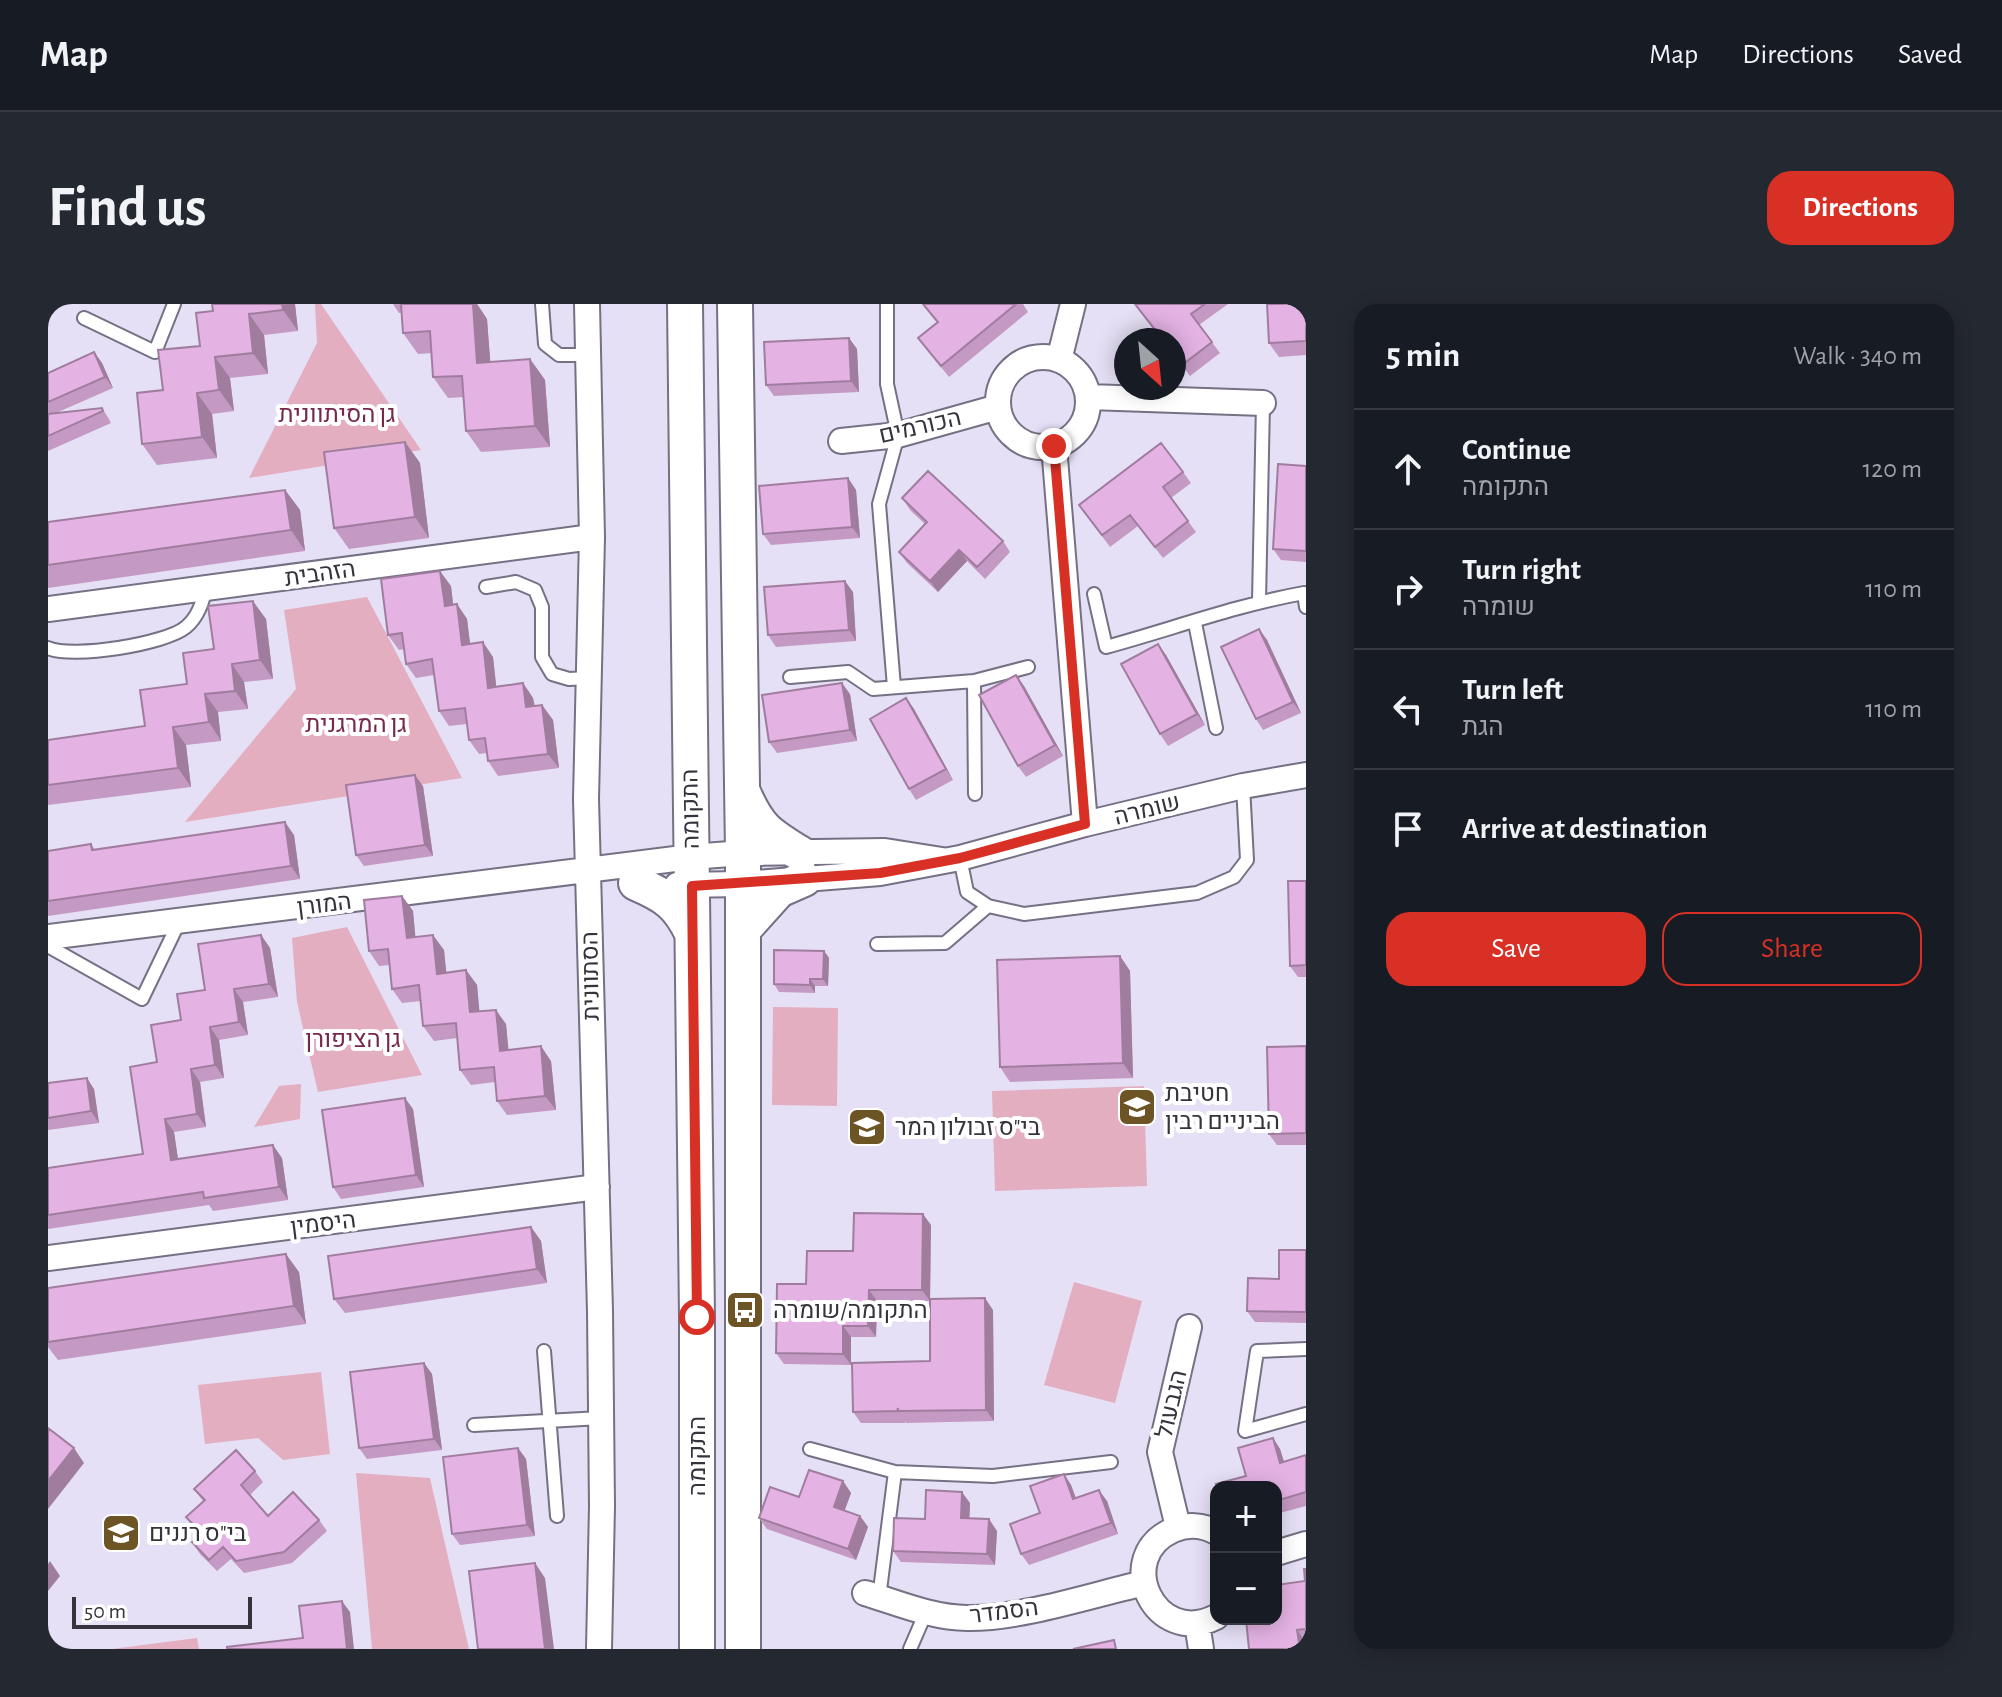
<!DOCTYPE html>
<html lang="en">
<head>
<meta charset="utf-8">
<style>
	body { margin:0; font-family:"Alegreya Sans",Heebo,sans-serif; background:#242831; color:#f1f3f6 }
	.controls { position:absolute; right:24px; bottom:24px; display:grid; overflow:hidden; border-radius:16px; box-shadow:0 4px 20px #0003 }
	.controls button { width:72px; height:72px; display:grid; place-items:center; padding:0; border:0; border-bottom:2px solid #363941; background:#171b24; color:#f1f3f6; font:40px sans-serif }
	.compass { position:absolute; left:1066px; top:24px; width:72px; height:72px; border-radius:50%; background:#171b24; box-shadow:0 4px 20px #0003; rotate:153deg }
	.scale { position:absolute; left:24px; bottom:20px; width:180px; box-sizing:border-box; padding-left:8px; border:4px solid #36333c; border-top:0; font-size:22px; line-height:28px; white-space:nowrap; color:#36333c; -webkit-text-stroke:6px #fff; paint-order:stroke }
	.stop { position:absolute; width:24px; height:24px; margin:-18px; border:6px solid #d93025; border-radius:50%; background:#fff }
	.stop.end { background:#d93025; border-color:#fff; box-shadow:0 2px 8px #0008 }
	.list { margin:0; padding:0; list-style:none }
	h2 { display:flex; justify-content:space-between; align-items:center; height:104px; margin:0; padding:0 32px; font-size:34px }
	h2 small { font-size:26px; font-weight:400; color:#9ea1a6 }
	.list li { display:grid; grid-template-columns:52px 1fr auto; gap:24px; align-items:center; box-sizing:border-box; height:120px; padding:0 32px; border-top:2px solid #363941 }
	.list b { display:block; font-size:30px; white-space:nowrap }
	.list p { margin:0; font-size:26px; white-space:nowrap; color:#9ea1a6 }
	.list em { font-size:26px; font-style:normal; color:#9ea1a6 }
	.actions { display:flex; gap:16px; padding:24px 32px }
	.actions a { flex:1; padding:18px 0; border:2px solid #d93025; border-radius:24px; text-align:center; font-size:28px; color:#d93025 }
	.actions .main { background:#d93025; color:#fff }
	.icon { flex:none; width:44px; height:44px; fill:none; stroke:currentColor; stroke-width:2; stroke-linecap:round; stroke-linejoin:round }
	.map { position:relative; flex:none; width:1258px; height:1345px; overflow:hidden; border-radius:24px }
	header { display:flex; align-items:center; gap:48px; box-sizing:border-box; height:112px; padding:0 40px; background:#171b24; border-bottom:2px solid #363941 }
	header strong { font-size:38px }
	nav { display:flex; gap:44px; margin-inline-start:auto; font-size:28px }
	.intro { display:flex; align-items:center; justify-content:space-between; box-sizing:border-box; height:192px; padding:0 48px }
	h1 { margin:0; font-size:56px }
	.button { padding:20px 36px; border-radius:24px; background:#d93025; color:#fff; font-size:28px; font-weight:700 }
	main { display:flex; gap:48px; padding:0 48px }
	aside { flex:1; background:#171b24; border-radius:24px; box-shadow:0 4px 20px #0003 }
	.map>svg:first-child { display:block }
	.green { fill:#e2aec0 }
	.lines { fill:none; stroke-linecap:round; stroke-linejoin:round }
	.lane-casing { stroke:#767084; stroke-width:16 }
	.street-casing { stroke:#767084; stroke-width:28 }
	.secondary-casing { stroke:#767084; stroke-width:38 }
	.lane { stroke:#fff; stroke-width:12 }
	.street { stroke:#fff; stroke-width:24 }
	.secondary { stroke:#fff; stroke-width:34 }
	.wall { fill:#c499c3 }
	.shaded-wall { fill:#a07d9f }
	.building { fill:#e4b2e3; stroke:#a07d9f; stroke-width:2 }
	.route { stroke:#d93025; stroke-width:10 }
	.labels { text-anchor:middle; stroke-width:8; stroke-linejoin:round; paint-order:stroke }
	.park-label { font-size:24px; fill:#77274c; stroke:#fff }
	.street-label { font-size:24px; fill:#36333c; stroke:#fff }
	.poi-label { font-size:24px; fill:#36333c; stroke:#fff; text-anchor:start }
</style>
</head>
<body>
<header>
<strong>Map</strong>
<nav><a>Map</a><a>Directions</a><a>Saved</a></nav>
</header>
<div class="intro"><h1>Find us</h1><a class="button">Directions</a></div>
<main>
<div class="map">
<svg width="1258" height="1345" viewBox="0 0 1258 1345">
	<rect width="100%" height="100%" fill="#e6e0f6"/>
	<path class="green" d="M267 0H273L373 146 201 174 269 39Z
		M319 293 414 474 137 518 248 385 236 306Z
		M299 623 374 771 270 788 249 698 244 634Z
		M725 703 790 704 789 802 724 801Z
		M253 780 252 815 206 823 231 782Z
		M1096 782 1099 882 947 887 944 787Z
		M1026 978 1094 997 1067 1099 996 1081Z
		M273 1068 282 1150 235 1156 210 1134 157 1140 150 1081Z
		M308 1169 382 1174 421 1345H324Z
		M149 1334 151 1345H64Z"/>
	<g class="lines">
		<g class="lane-casing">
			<path id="lane" d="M494 0 497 40 511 51H539
				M839 0V80L850 131 831 200 846 383
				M36 14 107 48 126 0
				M438 283 468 278 487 286 494 303V353L504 370 521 375 541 374
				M1046 290 1058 343C1124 325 1189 301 1256 289L1258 303
				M1211 297 1215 99
				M1147 319 1168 424
				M0 344C24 355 118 340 138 323 150 313 154 299 158 285
				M742 373 800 368 825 385 926 377 980 363
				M926 377 927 490
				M912 554 919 588 940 602 976 610 1149 589 1186 573 1199 556 1195 482
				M829 640 897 639 940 602
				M0 642 94 695 132 616
				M1258 1045 1209 1047 1197 1127 1258 1110
				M496 1047 509 1212
				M426 1121 553 1114
				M762 1145 847 1168 945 1172 1063 1158
				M831 1294 847 1168
				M862 1345 878 1308"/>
		</g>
		<g class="street-casing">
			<path id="street" d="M539 0 544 233 538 495 552 1007 554 1202 551 1345
				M950 98a45 45 0 1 1 90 0a45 45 0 1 1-90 0Z
				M1011 56 1025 0
				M1041 93 1215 99
				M793 137 850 131 950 103
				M1006 142 1037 520
				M0 305 544 233
				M629 581 695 580 832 569 912 554 1037 520 1195 482 1258 471
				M0 633 643 553 695 549 837 547 894 556
				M0 954 549 883
				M1130 1223 1112 1148 1141 1023
				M1168 1228C1155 1221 1139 1220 1125 1226 1064 1253 1107 1344 1168 1313
				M1228 1249 1258 1240
				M817 1289C850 1299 885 1314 919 1314 972 1315 1044 1291 1096 1279
				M1149 1319 1153 1345"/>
		</g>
		<g class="secondary-casing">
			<path id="secondary" d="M637 0 649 1013V1345
				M687 0 695 549V1345
				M695 488C710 524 720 530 753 550
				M588 579C618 592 630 600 644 629
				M695 626 731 586 756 575"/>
		</g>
		<use href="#lane" class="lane"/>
		<use href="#street" class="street"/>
		<use href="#secondary" class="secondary"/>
	</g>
	<path class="wall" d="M247 0 250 27 216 31 220 70 182 74 186 107 164 110 169 154 109 161 94 140 115 86 152 42 148 9Z
		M345 0H429L439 15 442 58 482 55 497 76 502 143 433 148 418 127 416 93 400 94 385 73 384 49 370 50 355 29 354 9H351Z
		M874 0H975L980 8 901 73 870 34 889 19Z
		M1086 0H1180L1151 21 1172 49 1142 72Z
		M1258 0V51L1231 53 1221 39Z
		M801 34 809 45 811 88 726 92 718 81Z
		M46 48 54 59 65 84 8 109 54 104 61 115 63 119 0 147V69Z
		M357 138 372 159 381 234 301 245 286 224Z
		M1258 162V258L1233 256 1225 245Z
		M1135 168 1143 179 1123 194 1148 228 1115 254 1090 222 1062 243 1031 201Z
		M800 174 808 186 812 234 723 241 715 230Z
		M237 186 252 206 257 247 0 284V218Z
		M854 194 955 237 962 248 937 275 919 257 890 288 859 259 851 248 877 220 862 206Z
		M403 282 405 301 409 300 419 315 422 340 445 353 448 382 475 379 485 394 487 402 494 401 505 416 511 464 450 472 440 457 439 449 431 450 421 436 419 420 401 422 391 407 386 371 368 374 358 360 356 345 351 346 340 331Z
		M805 288 808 337 728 343 720 331Z
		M218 315 225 375 196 378 200 405 170 408 173 437 138 441 143 483 0 501V436L97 422 139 380 166 345Z
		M1211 325 1219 336 1253 409 1215 426 1208 415Z
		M1118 351 1157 421 1120 442 1112 430Z
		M968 371 976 382 1015 452 978 473 970 462Z
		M802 390 809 437 729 449 721 438Z
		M858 394 866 405 905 476 868 496 861 485Z
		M375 482 385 552 316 562 308 551Z
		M246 531 252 575 0 612V547L43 540 47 546Z
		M1258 577V673H1250L1242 662Z
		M354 592 365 607 367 633 396 646 398 669 418 666 429 681 431 708 458 720 460 746 503 757 508 806 459 811 449 797 447 778 423 781 412 766 409 734 386 737 375 722 373 697 354 699 344 685 342 661 331 662 321 647Z
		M213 631 222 644 230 693 195 698 200 731 171 736 176 774 152 778 158 823 126 828 130 855 234 854 240 896 165 907 161 901 0 925V864L95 850 109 758 133 716 157 686Z
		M776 647 781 654 780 682H767V689L731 688 726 680Z
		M1072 652 1082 667 1085 774 962 778 952 763Z
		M1258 742V841H1229L1221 830Z
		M0 779 46 785 51 819 0 826Z
		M365 805 376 883 293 895 285 883Z
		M883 921 882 995 945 1006 946 1117 858 1119 857 1117V1119H813L805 1108 882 1057V997H829L828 1033H803V1061L736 1060 728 1049 758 980 805 947Z
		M483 923 493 937 499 979 297 1009 286 995Z
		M1258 946V1019L1207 1018 1199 1007Z
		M251 968 258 1020 10 1056 0 1043V984Z
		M376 1059 384 1070 394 1146 319 1155 311 1144Z
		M1225 1134 1232 1145 1236 1158 1258 1151V1202L1228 1210V1183L1198 1172Z
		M470 1144 478 1155 487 1232 412 1241 404 1230Z
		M207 1167 215 1178 202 1191 220 1212 271 1216 279 1227 244 1259 196 1269 183 1255 169 1267 152 1250 144 1238 152 1231 138 1213 155 1197 146 1185Z
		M1016 1170 1023 1181 1028 1194 1059 1197 1070 1230 981 1261 973 1250 992 1209Z
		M795 1177 803 1189 796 1207 812 1212 820 1223 808 1256 719 1225 711 1214 751 1193Z
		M922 1199 921 1215 949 1227 947 1261 853 1258 845 1247 877 1215Z
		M1258 1265V1337L1201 1345 1257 1277Z"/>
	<path class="shaded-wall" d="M234 0H247L250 27 235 6Z
		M425 0H429L439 15 444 79 429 59Z
		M201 10 216 31 220 70 205 49Z
		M801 34 809 45 811 88 803 77Z
		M46 48 54 59 65 84 57 73Z
		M167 53 182 74 186 107 171 86Z
		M482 55 497 76 502 143 487 122Z
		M149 89 164 110 169 154 154 133Z
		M357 138 372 159 381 234 367 213Z
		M800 174 808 186 812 234 804 223Z
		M237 186 252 206 257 247 243 226Z
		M911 246 919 257 890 288 882 277Z
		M392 267 403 282 407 316 397 302Z
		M797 277 805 288 808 337 801 326Z
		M205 297 218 315 225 375 212 356Z
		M409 300 419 315 424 355 414 341Z
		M1211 325 1219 336 1253 409 1245 398Z
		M435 338 445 353 450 398 440 384Z
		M1110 340 1118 351 1157 421 1149 410Z
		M184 360 196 378 200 405 187 387Z
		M968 371 976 382 1015 452 1007 441Z
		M475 379 485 394 489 418 478 403Z
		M794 379 802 390 809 437 802 426Z
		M157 390 170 408 173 437 161 418Z
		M858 394 866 405 905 476 898 465Z
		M494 401 505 416 511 464 500 450Z
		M125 423 138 441 143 483 130 464Z
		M367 471 375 482 385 552 377 541Z
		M237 518 246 531 252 575 243 562Z
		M354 592 365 607 369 649 359 634Z
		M213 631 222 644 230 693 221 680Z
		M385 631 396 646 400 684 389 670Z
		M776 647 781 654 780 682 775 675Z
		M1072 652 1082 667 1085 774 1075 759Z
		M418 666 429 681 433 723 422 708Z
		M762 675 767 682V689L762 681Z
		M186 685 195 698 200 731 191 718Z
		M448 706 458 720 462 761 452 747Z
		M162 723 171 736 176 774 167 761Z
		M493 742 503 757 508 806 497 792Z
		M143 765 152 778 158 823 149 810Z
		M39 774 46 785 51 819 43 807Z
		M357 794 365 805 376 883 368 871Z
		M117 815 126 828 132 869 123 856Z
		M225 841 234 854 240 896 231 883Z
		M875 910 883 921 882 997 874 986Z
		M483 923 493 937 499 979 489 965Z
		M238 950 251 968 258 1020 246 1002Z
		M821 986 829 997 828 1033 820 1022Z
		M937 994 945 1006 946 1117 938 1106Z
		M795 1022 803 1033V1061L795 1050Z
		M376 1059 384 1070 394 1146 386 1135Z
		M1225 1134 1232 1145 1240 1171 1232 1159Z
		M26 1144 36 1159 0 1205V1177Z
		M470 1144 478 1155 487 1232 479 1221Z
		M1016 1170 1023 1181 1032 1206 1025 1195Z
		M795 1177 803 1189 794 1214 786 1203Z
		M1051 1186 1059 1197 1070 1230 1063 1219Z
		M914 1188 922 1199 921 1226 913 1214Z
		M812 1212 820 1223 808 1256 800 1245Z
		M941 1215 949 1227 947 1261 939 1250Z
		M2 1257 12 1272 0 1287V1260Z
		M487 1259 497 1274 506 1345H497Z
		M294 1297 302 1308 306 1345H299Z
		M1249 1326 1257 1337 1258 1345H1252Z"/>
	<path class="building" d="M164 0H234L235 6 201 10 205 49 167 53 171 86 149 89 154 133 94 140 89 89 115 86 110 46 152 42 148 9 165 7Z
		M353 0H425L429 59 482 55 487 122 418 127 414 72 385 73 382 27 355 29Z
		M875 0H968L893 62 870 34 890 18Z
		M1087 0H1157L1143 10 1164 38 1134 61 1126 51V36H1115Z
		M1219 0H1258V37L1221 39Z
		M801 34 803 77 718 81 716 38Z
		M46 48 57 73 0 98V69Z
		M54 104 55 107 0 132V110Z
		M357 138 367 213 286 224 276 148Z
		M1113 139 1135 168 1115 183 1140 217 1107 243 1082 211 1054 231 1031 201Z
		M1230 160 1258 162V247L1225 245Z
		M880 167 955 237 929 263 911 246 882 277 851 248 879 218 854 194Z
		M800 174 804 223 715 230 711 182Z
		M237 186 243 226 0 261V218Z
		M392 267 397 302 409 300 414 341 435 338 440 384 475 379 478 403 494 401 500 450 440 457 437 434 421 436 417 404 391 407 384 355 358 360 354 329 340 331 333 275Z
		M797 277 801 326 720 331 716 283Z
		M205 297 212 356 184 360 187 387 157 390 161 418 125 423 130 464 0 481V436L97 422 92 386 139 380 135 349 166 345 160 302Z
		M1211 325 1245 398 1208 415 1173 343Z
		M1110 340 1149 410 1112 430 1073 360Z
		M968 371 1007 441 970 462 931 391Z
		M794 379 802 426 721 438 714 391Z
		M858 394 898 465 861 485 822 415Z
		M367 471 377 541 308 551 298 481Z
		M237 518 243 562 0 597V547L43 540 44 546Z
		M1240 577H1258V661L1242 662Z
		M354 592 359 634 385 631 389 670 418 666 422 708 448 706 452 747 493 742 497 792 449 797 446 763 412 766 408 719 375 722 371 681 344 685 340 645 321 647 316 596Z
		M213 631 221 680 186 685 191 718 162 723 167 761 143 765 149 810 117 815 123 856 225 841 231 883 156 894 155 888 0 911V864L95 850 82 763 109 758 103 721 133 716 129 690 157 686 150 640Z
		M726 646 776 647 775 675H762V681L726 680Z
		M1072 652 1075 759 952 763 949 656Z
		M1258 742V829L1221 830 1219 743Z
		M39 774 43 807 0 814V779Z
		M357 794 368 871 285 883 274 806Z
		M806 909 875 910 874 986H821L820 1022H795V1050L728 1049 729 980H758L759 947H805Z
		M483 923 489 965 286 995 280 952Z
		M1231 946H1258V1008L1199 1007 1200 974 1231 975Z
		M238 950 246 1002 0 1038V984Z
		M937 994 938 1106 850 1107V1104L849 1107 805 1108 804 1059 882 1057V995Z
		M376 1059 386 1135 311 1144 302 1068Z
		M0 1124 26 1144 0 1177Z
		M1225 1134 1232 1159 1258 1151V1188L1228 1197V1183H1169L1168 1180 1198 1172 1190 1144Z
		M470 1144 479 1221 404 1230 395 1153Z
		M188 1146 207 1167 193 1181 220 1212 245 1188 271 1216 236 1248 188 1257 175 1243 161 1256 144 1238 154 1230 138 1213 157 1196 146 1185Z
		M761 1166 795 1177 786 1203 812 1212 800 1245 711 1214 722 1183 751 1193Z
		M1016 1170 1025 1195 1051 1186 1063 1219 973 1250 962 1220 992 1209 982 1182Z
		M878 1186 914 1188 913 1214 941 1215 939 1250 845 1247 846 1214 877 1215Z
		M487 1259 497 1345H430L421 1267Z
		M1256 1265H1258V1325L1249 1326 1252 1345H1201L1198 1315H1228V1281L1257 1277Z
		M294 1297 299 1345H179V1343L255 1334 251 1302Z
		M1066 1336 1068 1345H1025Z"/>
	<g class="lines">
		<path class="route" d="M649 1013 644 582 832 569 912 554 1037 520 1006 142"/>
	</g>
	<defs>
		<g id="school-square" transform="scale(2)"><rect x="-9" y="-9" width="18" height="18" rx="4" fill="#6d5425" stroke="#fff"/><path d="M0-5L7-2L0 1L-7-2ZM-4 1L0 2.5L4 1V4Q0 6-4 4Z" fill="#fff"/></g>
		<g id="bus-square" transform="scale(2)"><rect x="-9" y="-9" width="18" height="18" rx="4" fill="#6d5425" stroke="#fff"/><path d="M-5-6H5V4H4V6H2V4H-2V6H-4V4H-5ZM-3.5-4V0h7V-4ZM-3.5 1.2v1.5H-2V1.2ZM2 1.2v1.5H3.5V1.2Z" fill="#fff"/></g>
	</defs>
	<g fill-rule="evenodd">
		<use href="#school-square" x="1089" y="803"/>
		<use href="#school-square" x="819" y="823"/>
		<use href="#bus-square" x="697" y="1006"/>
		<use href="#school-square" x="73" y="1229"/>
	</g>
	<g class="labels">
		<g class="park-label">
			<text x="289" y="118">גן הסיתוונית</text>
			<text x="308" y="428">גן המרגנית</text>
			<text x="305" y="743">גן הציפורן</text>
		</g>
		<g class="street-label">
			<text transform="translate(872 122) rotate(-13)" y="8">הכורמים</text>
			<text transform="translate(272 269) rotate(-8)" y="8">הזהבית</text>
			<text transform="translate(642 505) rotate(-91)" y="8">התקומה</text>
			<text transform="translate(1099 505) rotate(-14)" y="8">שומרה</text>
			<text transform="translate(276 600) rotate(-7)" y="8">המורן</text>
			<text transform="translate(542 672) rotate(-91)" y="8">הסתוונית</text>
			<text transform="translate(275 919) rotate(-7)" y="8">היסמין</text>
			<text transform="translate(1123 1100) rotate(-77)" y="8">הגבעול</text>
			<text transform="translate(649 1152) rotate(-90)" y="8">התקומה</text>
			<text transform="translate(956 1307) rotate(-7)" y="8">הסמדר</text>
		</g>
		<g class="poi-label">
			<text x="1117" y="797">חטיבת<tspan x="1117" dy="28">הביניים רבין</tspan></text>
			<text x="847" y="831">בי"ס זבולון המר</text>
			<text x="725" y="1014">התקומה/שומרה</text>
			<text x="101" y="1237">בי"ס רננים</text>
		</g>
	</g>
</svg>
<div class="controls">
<button>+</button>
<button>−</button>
</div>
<svg class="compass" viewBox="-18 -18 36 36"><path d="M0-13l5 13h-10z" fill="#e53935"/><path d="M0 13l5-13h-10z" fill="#9ea1a6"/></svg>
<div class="scale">50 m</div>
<div class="stop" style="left:649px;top:1013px"></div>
<div class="stop end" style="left:1006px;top:142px"></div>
</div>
<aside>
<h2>5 min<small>Walk · 340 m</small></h2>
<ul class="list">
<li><svg class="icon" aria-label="ahead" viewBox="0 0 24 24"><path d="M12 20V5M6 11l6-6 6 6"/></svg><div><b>Continue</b><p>התקומה</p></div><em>120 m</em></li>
<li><svg class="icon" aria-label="right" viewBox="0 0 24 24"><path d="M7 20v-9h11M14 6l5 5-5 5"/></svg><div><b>Turn right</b><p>שומרה</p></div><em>110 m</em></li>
<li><svg class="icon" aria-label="left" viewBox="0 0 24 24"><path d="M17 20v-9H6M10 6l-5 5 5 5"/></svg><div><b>Turn left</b><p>הגת</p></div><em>110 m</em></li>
<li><svg class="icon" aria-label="arrive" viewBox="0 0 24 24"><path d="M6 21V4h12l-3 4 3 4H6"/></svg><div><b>Arrive at destination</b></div></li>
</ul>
<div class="actions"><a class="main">Save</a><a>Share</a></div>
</aside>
</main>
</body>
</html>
